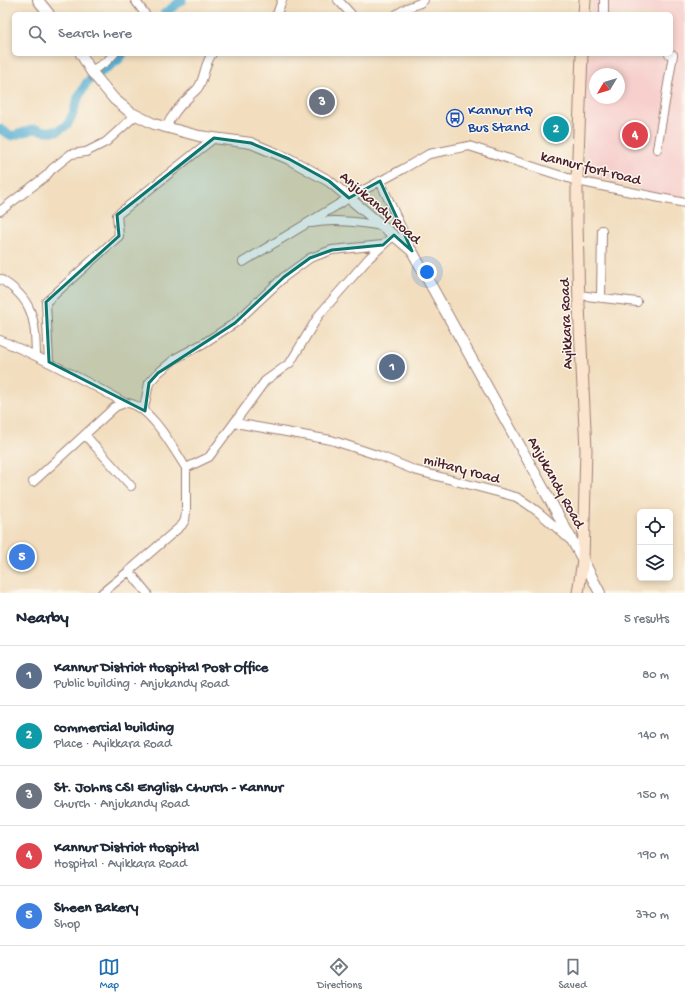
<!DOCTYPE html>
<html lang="en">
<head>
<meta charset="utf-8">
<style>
	body { margin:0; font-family:"Gochi Hand",sans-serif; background:#f6f6f7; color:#1f2937 }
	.controls { position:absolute; right:12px; bottom:12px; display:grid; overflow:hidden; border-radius:6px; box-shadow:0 2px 6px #0003 }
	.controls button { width:36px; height:36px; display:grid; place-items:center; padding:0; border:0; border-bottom:1px solid #e0e1e3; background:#fff; color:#1f2937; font:20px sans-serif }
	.compass { position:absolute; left:589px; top:68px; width:36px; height:36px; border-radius:50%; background:#fff; box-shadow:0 2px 6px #0003; rotate:232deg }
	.you { position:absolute; left:427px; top:272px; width:14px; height:14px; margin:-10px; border:3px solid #fff; border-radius:50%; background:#1a73e8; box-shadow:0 0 0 6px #1a73e833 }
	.badge { display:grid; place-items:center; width:26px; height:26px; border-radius:50%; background:#1f6fb2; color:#fff; font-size:13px; font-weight:700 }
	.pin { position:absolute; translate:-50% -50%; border:2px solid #fff; box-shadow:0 1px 4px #0006 }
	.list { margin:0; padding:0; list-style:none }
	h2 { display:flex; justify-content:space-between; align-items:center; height:52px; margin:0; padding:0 16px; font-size:17px }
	h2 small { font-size:13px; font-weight:400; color:#747a83 }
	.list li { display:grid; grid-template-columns:26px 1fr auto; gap:12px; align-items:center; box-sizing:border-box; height:60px; padding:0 16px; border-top:1px solid #e0e1e3 }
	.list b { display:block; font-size:15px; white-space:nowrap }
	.list p { margin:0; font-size:13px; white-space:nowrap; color:#747a83 }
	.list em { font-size:13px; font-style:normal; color:#747a83 }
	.icon { flex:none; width:22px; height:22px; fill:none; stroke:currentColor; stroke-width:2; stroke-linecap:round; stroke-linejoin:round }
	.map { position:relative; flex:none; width:685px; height:593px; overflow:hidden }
	.search { position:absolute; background:#fff; box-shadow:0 2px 6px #0003; left:12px; right:12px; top:12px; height:44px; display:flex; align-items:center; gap:10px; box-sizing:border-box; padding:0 14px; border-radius:6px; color:#747a83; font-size:15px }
	.sheet { height:352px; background:#fff }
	nav { display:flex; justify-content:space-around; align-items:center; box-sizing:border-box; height:56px; border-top:1px solid #e0e1e3; background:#fff; font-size:11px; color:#747a83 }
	nav a { display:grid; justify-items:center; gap:2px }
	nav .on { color:#1f6fb2 }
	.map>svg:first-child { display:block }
	.built { fill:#f7d0cd; fill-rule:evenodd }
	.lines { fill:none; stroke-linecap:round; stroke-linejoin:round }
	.canal { stroke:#55aed2; stroke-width:9 }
	.minor-casing { stroke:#9e7e75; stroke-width:10 }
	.tertiary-casing { stroke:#9e7e75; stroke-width:12 }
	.secondary-casing { stroke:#9e7e75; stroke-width:13 }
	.minor { stroke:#fff; stroke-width:8 }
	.tertiary { stroke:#fff; stroke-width:10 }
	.secondary { stroke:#fbe5cf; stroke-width:11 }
	.marked { fill:#0f766e; fill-opacity:0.2; stroke:#0f766e; stroke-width:3; stroke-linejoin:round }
	.labels { text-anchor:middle; stroke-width:3; stroke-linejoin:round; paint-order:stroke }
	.transit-label { font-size:15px; fill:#164399; stroke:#fbf7ec; text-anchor:start }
	.street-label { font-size:15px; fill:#4a1f2b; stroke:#fbf7ec }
</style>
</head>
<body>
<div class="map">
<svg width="685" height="593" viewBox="0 0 685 593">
	<rect width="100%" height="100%" fill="#fbf7ec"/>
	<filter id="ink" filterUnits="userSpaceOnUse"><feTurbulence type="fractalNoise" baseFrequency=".025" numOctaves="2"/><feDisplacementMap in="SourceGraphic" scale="8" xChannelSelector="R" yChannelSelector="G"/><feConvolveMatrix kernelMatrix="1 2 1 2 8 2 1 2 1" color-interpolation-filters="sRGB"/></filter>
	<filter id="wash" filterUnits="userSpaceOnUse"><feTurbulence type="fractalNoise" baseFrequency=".012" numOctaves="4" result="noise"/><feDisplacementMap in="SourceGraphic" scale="16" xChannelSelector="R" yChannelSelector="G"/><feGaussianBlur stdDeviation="0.9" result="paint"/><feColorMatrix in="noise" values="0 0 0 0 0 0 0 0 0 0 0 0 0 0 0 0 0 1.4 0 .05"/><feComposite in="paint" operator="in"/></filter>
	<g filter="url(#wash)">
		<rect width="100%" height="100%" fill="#f2debf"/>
		<path class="built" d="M593 0H685V198L649 192 585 172V73L587 54H671V14H591ZM595 74H619V98H595Z"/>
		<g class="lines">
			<path class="canal" d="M164 14 182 0
				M0 129 12 136 34 129 45 131H58L67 125 73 114 78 98 87 82 118 60 123 54"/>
		</g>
	</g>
	<g filter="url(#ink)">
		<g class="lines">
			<g class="minor-casing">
				<path id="minor" d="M135 0 145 14
					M338 0 351 14
					M277 14 282 0
					M397 14 407 8 420 3 424 0
					M604 14V0
					M91 71 106 62 114 54
					M166 127C172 115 179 106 189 97 191 94 195 92 198 88 205 78 204 64 212 54
					M657 149 673 55 669 54
					M380 181 411 249
					M0 211 46 176 52 169 71 154 86 152 106 142 136 115
					M311 223C335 219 358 222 382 226
					M243 262 349 198 403 169 429 154 469 146 577 181 685 203
					M0 279C34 299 35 320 36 355
					M578 295 637 302
					M601 298 602 230
					M0 340C43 358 84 380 125 403
					M49 362 46 302 119 236 117 215 214 138
					M145 411 144 408 149 383 158 373 176 358 204 343 235 323 284 277 310 258 332 250 383 245
					M235 423 331 440 380 456 414 470 516 497C536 508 552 524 569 539
					M85 435 131 486
					M33 482 115 407C118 406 123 403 126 403 149 403 175 451 186 468
					M129 571 147 593
					M102 593 129 571 182 525 185 520 186 512V468L209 457 265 381 290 363 319 315 369 258 394 235"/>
			</g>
			<g class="tertiary-casing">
				<path id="tertiary" d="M38 0 49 14
					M81 54 91 71 114 99 130 112 154 124 199 136 251 143 289 159 329 181 412 251 583 560 600 593"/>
			</g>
			<g class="secondary-casing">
				<path id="secondary" d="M584 14 585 0
					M578 593 583 560 586 450 579 305 577 223V181L582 54"/>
			</g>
			<use href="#minor" class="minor"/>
			<use href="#tertiary" class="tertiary"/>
			<use href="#secondary" class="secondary"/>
		</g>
	</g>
	<path class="marked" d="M214 138 251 143 289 159 329 181 349 198 380 181 412 251 394 235 383 245 332 250 310 258 284 277 235 323 158 373 149 383 145 411 49 362 46 302 119 236 117 215Z"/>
	<defs>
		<g id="bus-ring" transform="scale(0.9)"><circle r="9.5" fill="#fbf7ec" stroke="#1a4fb4" stroke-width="1.5"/><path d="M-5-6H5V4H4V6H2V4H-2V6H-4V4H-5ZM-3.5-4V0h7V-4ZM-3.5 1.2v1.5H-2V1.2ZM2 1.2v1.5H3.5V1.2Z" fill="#1a4fb4"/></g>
	</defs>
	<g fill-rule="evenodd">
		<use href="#bus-ring" x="455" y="118"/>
	</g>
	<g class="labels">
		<g class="transit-label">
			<text x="468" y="114">Kannur HQ<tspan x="468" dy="17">Bus Stand</tspan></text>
		</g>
		<g class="street-label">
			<text transform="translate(591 167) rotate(14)" y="5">kannur fort road</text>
			<text transform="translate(381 207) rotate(41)" y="5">Anjukandy Road</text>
			<text transform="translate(565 324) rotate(-92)" y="5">Ayikkara Road</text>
			<text transform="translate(462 468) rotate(15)" y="5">miltary road</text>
			<text transform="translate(557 482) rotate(61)" y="5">Anjukandy Road</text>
		</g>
	</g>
</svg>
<div class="controls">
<button><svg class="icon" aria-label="locate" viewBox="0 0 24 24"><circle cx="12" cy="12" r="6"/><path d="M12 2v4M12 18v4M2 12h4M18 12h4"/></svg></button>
<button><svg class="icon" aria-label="layers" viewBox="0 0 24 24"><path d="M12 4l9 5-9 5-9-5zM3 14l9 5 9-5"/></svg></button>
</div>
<svg class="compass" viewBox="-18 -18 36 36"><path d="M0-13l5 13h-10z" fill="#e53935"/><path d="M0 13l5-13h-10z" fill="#747a83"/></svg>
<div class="you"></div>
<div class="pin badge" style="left:392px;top:367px;background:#5c6f8a">1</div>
<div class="pin badge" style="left:556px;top:129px;background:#0f9aa8">2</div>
<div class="pin badge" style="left:322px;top:102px;background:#6b7280">3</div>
<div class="pin badge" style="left:635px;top:135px;background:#e0444e">4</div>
<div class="pin badge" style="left:22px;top:557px;background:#3f7fe0">5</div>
<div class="search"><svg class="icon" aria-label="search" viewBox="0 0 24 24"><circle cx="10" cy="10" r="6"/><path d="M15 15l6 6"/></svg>Search here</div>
</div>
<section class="sheet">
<h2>Nearby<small>5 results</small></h2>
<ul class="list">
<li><span class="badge" style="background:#5c6f8a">1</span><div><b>Kannur District Hospital Post Office</b><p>Public building · Anjukandy Road</p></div><em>80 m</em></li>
<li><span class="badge" style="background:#0f9aa8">2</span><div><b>commercial building</b><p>Place · Ayikkara Road</p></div><em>140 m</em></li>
<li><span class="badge" style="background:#6b7280">3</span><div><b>St. Johns CSI English Church - Kannur</b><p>Church · Anjukandy Road</p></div><em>150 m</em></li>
<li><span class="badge" style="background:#e0444e">4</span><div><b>Kannur District Hospital</b><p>Hospital · Ayikkara Road</p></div><em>190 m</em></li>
<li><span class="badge" style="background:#3f7fe0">5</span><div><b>Sheen Bakery</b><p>Shop</p></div><em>370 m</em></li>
</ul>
</section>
<nav>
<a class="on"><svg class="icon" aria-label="map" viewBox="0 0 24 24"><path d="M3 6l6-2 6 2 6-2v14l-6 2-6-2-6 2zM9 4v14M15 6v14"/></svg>Map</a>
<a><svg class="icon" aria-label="directions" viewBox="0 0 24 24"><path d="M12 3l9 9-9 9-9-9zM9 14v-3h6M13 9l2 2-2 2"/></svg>Directions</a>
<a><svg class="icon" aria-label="saved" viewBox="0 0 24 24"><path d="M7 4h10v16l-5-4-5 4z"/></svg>Saved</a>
</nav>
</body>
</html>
